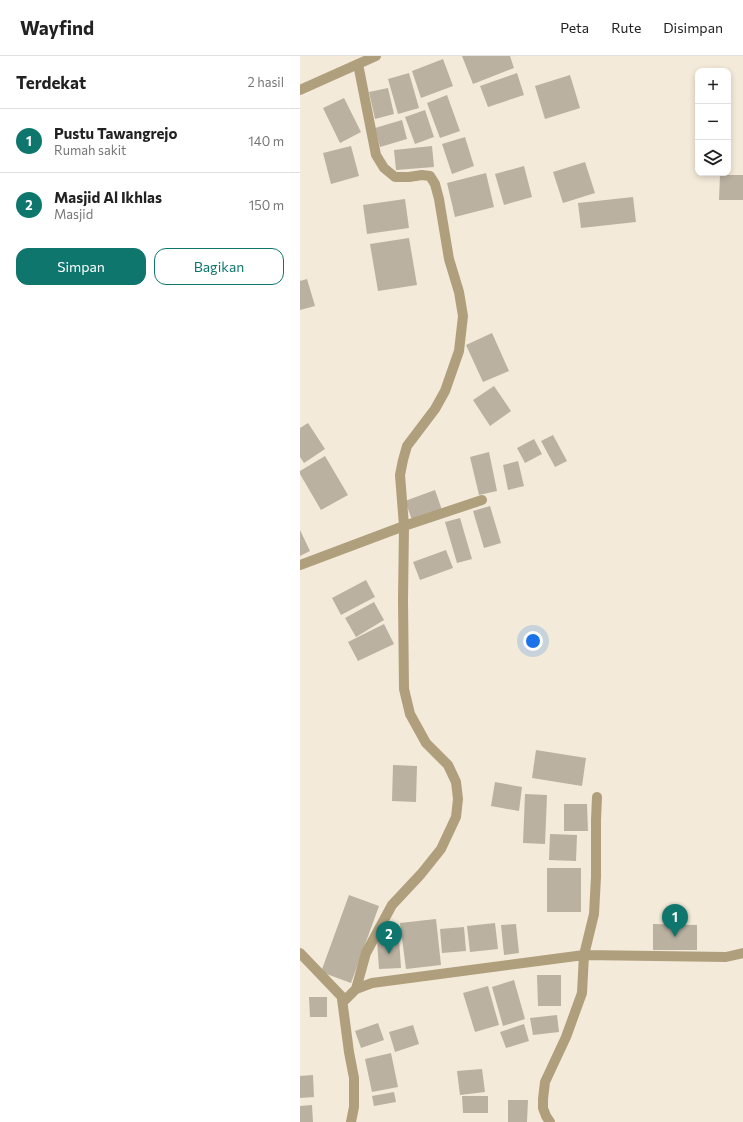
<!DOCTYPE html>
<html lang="id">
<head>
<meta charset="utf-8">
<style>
	body { margin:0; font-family:Commissioner,sans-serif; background:#f6f6f6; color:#222 }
	.controls { position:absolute; right:12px; top:12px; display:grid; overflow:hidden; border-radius:8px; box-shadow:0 2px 6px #0003 }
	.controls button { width:36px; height:36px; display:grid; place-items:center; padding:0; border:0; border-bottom:1px solid #e0e0e0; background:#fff; color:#222; font:20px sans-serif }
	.you { position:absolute; left:233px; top:585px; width:14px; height:14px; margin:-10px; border:3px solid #fff; border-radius:50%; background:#1a73e8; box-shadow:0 0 0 6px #1a73e833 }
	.badge { display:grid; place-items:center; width:26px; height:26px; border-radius:50%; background:#0f766e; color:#fff; font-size:13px; font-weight:700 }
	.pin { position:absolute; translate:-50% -33px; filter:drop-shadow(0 1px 2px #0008) }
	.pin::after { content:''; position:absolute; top:21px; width:14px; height:12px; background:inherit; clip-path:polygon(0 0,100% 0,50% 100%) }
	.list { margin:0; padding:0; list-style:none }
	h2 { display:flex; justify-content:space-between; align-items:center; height:52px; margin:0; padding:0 16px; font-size:17px }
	h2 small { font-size:13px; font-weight:400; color:#767676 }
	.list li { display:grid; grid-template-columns:26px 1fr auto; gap:12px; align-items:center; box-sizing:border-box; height:64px; padding:0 16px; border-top:1px solid #e0e0e0 }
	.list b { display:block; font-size:15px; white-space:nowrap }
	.list p { margin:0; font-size:13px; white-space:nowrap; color:#767676 }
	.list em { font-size:13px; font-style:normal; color:#767676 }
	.actions { display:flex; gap:8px; padding:12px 16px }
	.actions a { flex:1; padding:9px 0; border:1px solid #0f766e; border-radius:12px; text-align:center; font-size:14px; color:#0f766e }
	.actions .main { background:#0f766e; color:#fff }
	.icon { flex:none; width:22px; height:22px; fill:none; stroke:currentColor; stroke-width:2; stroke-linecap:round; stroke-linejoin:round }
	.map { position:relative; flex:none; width:443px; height:1066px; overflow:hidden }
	header { display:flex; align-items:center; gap:24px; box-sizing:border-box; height:56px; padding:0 20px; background:#fff; border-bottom:1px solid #e0e0e0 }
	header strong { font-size:19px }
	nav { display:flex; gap:22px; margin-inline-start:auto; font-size:14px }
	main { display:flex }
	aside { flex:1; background:#fff }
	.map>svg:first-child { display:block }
	.building { fill:#bab1a1 }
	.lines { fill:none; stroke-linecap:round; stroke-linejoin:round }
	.street { stroke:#af9f7c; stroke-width:10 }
</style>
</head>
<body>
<header>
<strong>Wayfind</strong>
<nav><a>Peta</a><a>Rute</a><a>Disimpan</a></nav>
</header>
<main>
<aside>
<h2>Terdekat<small>2 hasil</small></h2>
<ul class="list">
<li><span class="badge">1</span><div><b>Pustu Tawangrejo</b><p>Rumah sakit</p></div><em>140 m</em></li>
<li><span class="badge">2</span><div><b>Masjid Al Ikhlas</b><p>Masjid</p></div><em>150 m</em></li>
</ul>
<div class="actions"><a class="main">Simpan</a><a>Bagikan</a></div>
</aside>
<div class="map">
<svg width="443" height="1066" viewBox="0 0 443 1066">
	<rect width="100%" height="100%" fill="#f3ead9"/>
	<path class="building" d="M162 0H210L214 12 173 28Z
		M143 3 153 30 121 42 112 15Z
		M109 17 119 52 98 58 88 23Z
		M217 17 224 39 188 51 180 30Z
		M270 19 280 52 245 63 235 30Z
		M88 32 94 58 75 63 69 36Z
		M147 39 160 75 140 82 127 47Z
		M44 42 61 76 40 87 23 52Z
		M125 54 134 81 115 88 105 61Z
		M102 64 107 83 80 91 75 72Z
		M165 81 174 110 152 118 142 88Z
		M51 90 59 120 31 128 23 97Z
		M132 90 134 111 96 114 94 94Z
		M285 106 295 137 263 147 253 116Z
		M224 110 232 141 204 149 195 118Z
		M186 117 194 151 155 161 147 127Z
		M420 119H443V144H419Z
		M333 141 336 166 281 172 278 147Z
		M105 143 109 172 67 178 63 149Z
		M109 182 117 229 78 235 70 188Z
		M7 223 15 250 0 254V225Z
		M192 277 209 315 183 326 166 289Z
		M194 330 211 355 190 370 173 344Z
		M8 367 25 393 4 407 0 401V372Z
		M253 379 267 405 255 411 241 385Z
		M234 383 242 398 225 407 217 392Z
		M189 396 197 435 179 439 170 401Z
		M25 400 48 439 21 454 0 418V415Z
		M218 405 224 430 208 434 203 409Z
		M135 434 142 454 112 464 105 445Z
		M190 450 201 487 184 492 173 455Z
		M160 462 172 503 157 507 145 466Z
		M0 474 10 495 0 500Z
		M146 494 153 512 120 524 113 506Z
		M66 524 75 541 41 559 32 542Z
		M74 546 84 564 56 581 45 562Z
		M84 568 94 588 58 605 48 586Z
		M236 694 286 702 282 730 232 722Z
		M93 709 117 710 116 746 92 745Z
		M195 726 222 731 219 755 191 750Z
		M225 738 247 739 245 788 223 787Z
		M264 748H287L288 775H264Z
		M250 778 277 779 276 805 249 804Z
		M247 812H281V856H247Z
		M49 839 79 850 51 927 21 916Z
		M136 863 141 909 106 913 100 867Z
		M195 867 198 893 170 896 167 870Z
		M216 868 219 897 204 899 201 869Z
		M353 868 397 869V894H353Z
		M164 871 166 895 142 897 140 873Z
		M99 883 101 912 79 913 77 884Z
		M237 919H261V950H238Z
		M214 924 225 963 203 970 192 931Z
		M188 930 199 969 175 976 163 937Z
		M9 941H27V961H10Z
		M257 959 259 976 233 979 230 962Z
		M78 967 84 984 61 992 55 975Z
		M224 968 229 985 206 992 200 976Z
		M113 969 119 988 95 996 89 976Z
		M91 997 98 1031 72 1036 65 1003Z
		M182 1013 185 1036 160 1039 157 1015Z
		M13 1019 14 1041 0 1042V1020Z
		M94 1036 96 1046 74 1050 72 1040Z
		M162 1040H188V1057H163Z
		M208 1044H228L227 1066H208Z
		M12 1049 13 1066H0V1050Z"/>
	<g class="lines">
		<path class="street" d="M0 34 76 0
			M0 509 104 470 182 444
			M0 897 45 944
			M56 933 66 897 92 849 121 818 141 793 156 761 158 743 156 726 148 709 126 687 110 658 104 633 103 544 104 470 100 419 103 404 107 390 135 353 145 335 159 295 163 260 159 236 149 203 139 143 135 128 130 120 122 119 109 121H95L84 112 76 99 58 8
			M51 1066 54 1051V1022L49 996 42 943 45 944 56 933 72 927 284 899 426 901 443 897
			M250 1066 246 1060 243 1052V1043L245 1026 266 981 282 937 284 899 294 858 296 821V764L297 741"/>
	</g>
</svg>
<div class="controls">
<button>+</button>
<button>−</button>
<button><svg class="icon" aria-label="layers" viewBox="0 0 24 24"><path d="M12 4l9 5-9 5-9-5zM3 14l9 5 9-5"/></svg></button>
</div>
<div class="you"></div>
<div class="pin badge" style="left:375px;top:881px">1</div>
<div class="pin badge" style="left:89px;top:898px">2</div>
</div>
</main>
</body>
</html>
